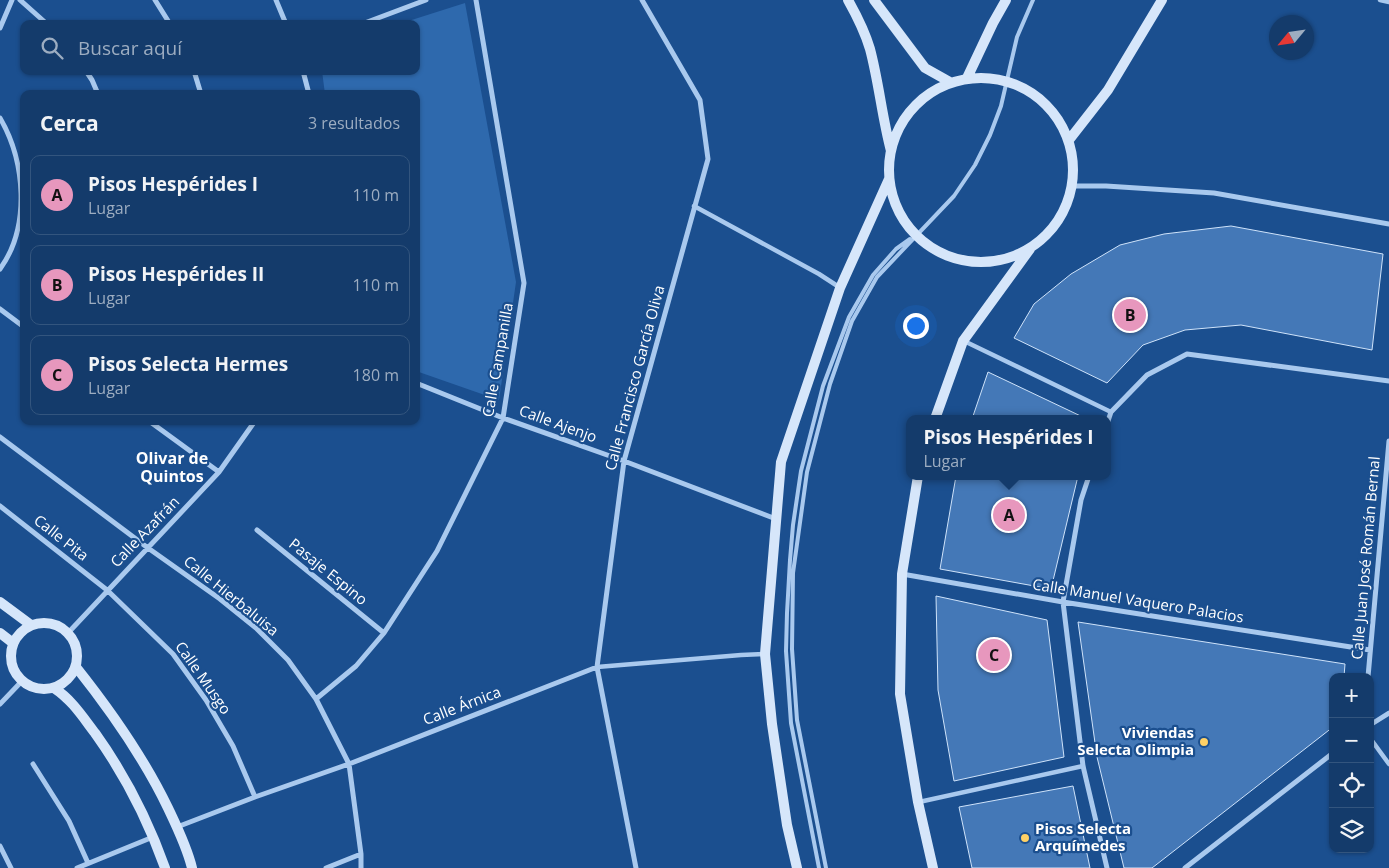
<!DOCTYPE html>
<html lang="es">
<head>
<meta charset="utf-8">
<style>
	body { margin:0; font-family:"Open Sans",sans-serif; background:#214673; color:#f1f3f6 }
	.controls { position:absolute; right:15px; bottom:15px; display:grid; overflow:hidden; border-radius:10px; box-shadow:0 1px 4px #0004 }
	.controls button { width:45px; height:45px; display:grid; place-items:center; padding:0; border:0; border-bottom:1px solid #33557e; background:#143b6b; color:#f1f3f6; font:25px sans-serif }
	.compass { position:absolute; left:1269px; top:15px; width:45px; height:45px; border-radius:50%; background:#143b6b; box-shadow:0 1px 4px #0004; rotate:241deg }
	.you { position:absolute; left:915px; top:325px; width:18px; height:18px; margin:-12px; border:4px solid #fff; border-radius:50%; background:#1a73e8; box-shadow:0 0 0 8px #1a73e833 }
	.badge { display:grid; place-items:center; width:32px; height:32px; border-radius:50%; background:#e797bd; color:#111; font-size:16px; font-weight:700 }
	.pin { position:absolute; translate:-50% -50%; border:2px solid #fff; box-shadow:0 1px 5px #0006 }
	.popup { position:absolute; left:906px; top:415px; width:205px; height:65px; box-sizing:border-box; display:grid; place-content:center; border-radius:10px; background:#143b6b; filter:drop-shadow(0 1px 4px #0005); font-size:16px; white-space:nowrap; color:#9dadc1 }
	.popup b { font-size:19px; color:#f1f3f6 }
	.popup::after { content:''; position:absolute; left:50%; top:100%; margin-left:-10px; border:10px solid transparent; border-top-color:#143b6b }
	.list { margin:0; padding:0; list-style:none }
	h2 { display:flex; justify-content:space-between; align-items:center; height:65px; margin:0; padding:0 20px; font-size:21px }
	h2 small { font-size:16px; font-weight:400; color:#9dadc1 }
	.list li { display:grid; grid-template-columns:32px 1fr auto; gap:15px; align-items:center; box-sizing:border-box; height:80px; margin:0 10px 10px; padding:0 10px; border:1px solid #33557e; border-radius:10px }
	.list b { display:block; font-size:19px; white-space:nowrap }
	.list p { margin:0; font-size:16px; white-space:nowrap; color:#9dadc1 }
	.list em { font-size:16px; font-style:normal; color:#9dadc1 }
	.icon { flex:none; width:28px; height:28px; fill:none; stroke:currentColor; stroke-width:2; stroke-linecap:round; stroke-linejoin:round }
	.map { position:relative; flex:none; width:1389px; height:868px; overflow:hidden }
	.search { position:absolute; background:#143b6b; box-shadow:0 1px 4px #0004; left:20px; top:20px; width:400px; height:55px; display:flex; align-items:center; gap:12px; box-sizing:border-box; padding:0 18px; border-radius:10px; color:#9dadc1; font-size:19px }
	.panel { position:absolute; background:#143b6b; box-shadow:0 1px 4px #0004; left:20px; top:90px; width:400px; height:335px; border-radius:10px }
	.map>svg:first-child { display:block }
	.green { fill:#2e69ad }
	.building { fill:#4478b7; stroke:#cfe3fa }
	.lines { fill:none; stroke-linecap:round; stroke-linejoin:round }
	.service { stroke:#a9c9ee; stroke-width:4 }
	.pedestrian { stroke:#a9c9ee; stroke-width:4.5 }
	.minor { stroke:#a9c9ee; stroke-width:5 }
	.secondary { stroke:#d6e6fa; stroke-width:10 }
	.poi-dot { fill:#ffd166; stroke:#1b4f8f; stroke-width:2 }
	.labels { text-anchor:middle; stroke-width:4.5; stroke-linejoin:round; paint-order:stroke }
	.street-label { font-size:15px; fill:#fff; stroke:#1b4f8f }
	.poi-label { font-size:15px; font-weight:bold; fill:#fff; stroke:#1b4f8f; text-anchor:end }
	.neighbourhood-label { font-size:16px; font-weight:bold; fill:#fff; stroke:#1b4f8f }
</style>
</head>
<body>
<div class="map">
<svg width="1389" height="868" viewBox="0 0 1389 868">
	<rect width="100%" height="100%" fill="#1b4f8f"/>
	<path class="green" d="M465 3 516 282 499 400 416 371V94H325L322 71H416V24H399Z"/>
	<path class="building" d="M1231 226 1383 254 1372 350 1241 325 1185 330 1143 345 1107 383 1014 338 1034 304 1071 274 1120 245 1164 234Z
		M988 372 1087 419H972Z
		M956 476H1078L1051 589 940 569Z
		M936 596 1047 620 1064 757 954 781 938 690Z
		M1078 622 1345 664 1344 677H1333V727L1152 868H1124L1097 757Z
		M1073 786 1090 868H972L959 807Z"/>
	<g class="lines">
		<path class="service" d="M819 868 791 723 786 651 787 613 790 560 793 525 801 471 823 386 849 317 873 275 896 249 910 239
			M826 868 797 720 792 649 793 573 807 472 830 384 852 321 877 277 954 196 975 165 990 135 1001 106 1017 37 1033 0"/>
		<path class="pedestrian" d="M1380 0 1389 2
			M694 206 819 274 839 287
			M964 341 1111 412
			M597 667 741 655 765 654
			M1370 738 1389 764
			M919 802 1083 766"/>
		<path class="minor" d="M20 0 47 24
			M155 0 170 24
			M276 0 286 24
			M362 24 426 0
			M0 28 12 0
			M86 71 92 80 98 94
			M194 71 201 94
			M303 71 309 94
			M0 118C25 161 31 226 0 269
			M1072 186H1106L1214 193 1389 224
			M0 309 24 327
			M416 383 503 418 624 461 776 519
			M149 421 219 472
			M1108 421 1111 412 1147 375 1187 354 1389 381
			M0 437 148 548 220 599 256 628 288 660 316 699 349 764 361 854V868
			M1089 476 1081 500 1063 602 1083 766 1107 868
			M0 506 107 590 173 654 206 700 233 746 255 797
			M257 530 384 633
			M902 574 1063 602 1370 650
			M68 633 219 472 255 421
			M1368 677 1389 441
			M316 699 356 666 384 633 437 551 503 418 524 283 476 0
			M0 704 22 681
			M1370 725 1389 713
			M33 764 69 821 88 863
			M177 827 255 797 349 764 597 667
			M0 846 11 868
			M77 868 153 837
			M326 868 361 854
			M636 868 597 667 624 461 708 159 700 100 642 0
			M1185 868 1333 753"/>
		<path class="secondary" d="M848 0C857 16 865 32 870 49 879 83 882 117 891 151
			M874 0 925 68 950 82
			M889 170a92 92 0 1 1 184 0a92 92 0 1 1-184 0Z
			M967 78 993 23 1006 0
			M1069 140 1108 90 1162 0
			M935 419 963 341 1030 249
			M918 476 902 574 900 694 918 802 933 868
			M0 602 31 625
			M11 656a33 33 0 1 1 66 0a33 33 0 1 1-66 0Z
			M0 633 13 643
			M76 667C111 711 143 756 168 808 177 827 187 847 192 868
			M54 688C72 700 82 716 95 733 125 775 148 820 165 868
			M797 868 787 825 772 724 765 654 781 462 840 288 889 179"/>
	</g>
	<g class="poi-dot">
		<circle cx="1204" cy="742" r="5"/>
		<circle cx="1025" cy="838" r="5"/>
	</g>
	<g class="labels">
		<g class="street-label">
			<text transform="translate(498 360) rotate(-80)" y="5">Calle Campanilla</text>
			<text transform="translate(635 378) rotate(-75)" y="5">Calle Francisco García Oliva</text>
			<text transform="translate(558 424) rotate(20)" y="5">Calle Ajenjo</text>
			<text transform="translate(145 532) rotate(-46)" y="5">Calle Azafrán</text>
			<text transform="translate(61 538) rotate(38)" y="5">Calle Pita</text>
			<text transform="translate(1366 558) rotate(-85)" y="5">Calle Juan José Román Bernal</text>
			<text transform="translate(328 572) rotate(39)" y="5">Pasaje Espino</text>
			<text transform="translate(231 596) rotate(39)" y="5">Calle Hierbaluisa</text>
			<text transform="translate(1138 601) rotate(9)" y="5">Calle Manuel Vaquero Palacios</text>
			<text transform="translate(203 678) rotate(55)" y="5">Calle Musgo</text>
			<text transform="translate(462 706) rotate(-21)" y="5">Calle Árnica</text>
		</g>
		<g class="poi-label">
			<text x="1194" y="738">Viviendas<tspan x="1194" dy="17">Selecta Olimpia</tspan></text>
			<text x="1035" y="834" text-anchor="start">Pisos Selecta<tspan x="1035" dy="17">Arquímedes</tspan></text>
		</g>
		<g class="neighbourhood-label">
			<text x="172" y="464">Olivar de<tspan x="172" dy="18">Quintos</tspan></text>
		</g>
	</g>
</svg>
<div class="controls">
<button>+</button>
<button>−</button>
<button><svg class="icon" aria-label="locate" viewBox="0 0 24 24"><circle cx="12" cy="12" r="6"/><path d="M12 2v4M12 18v4M2 12h4M18 12h4"/></svg></button>
<button><svg class="icon" aria-label="layers" viewBox="0 0 24 24"><path d="M12 4l9 5-9 5-9-5zM3 14l9 5 9-5"/></svg></button>
</div>
<svg class="compass" viewBox="-18 -18 36 36"><path d="M0-13l5 13h-10z" fill="#e53935"/><path d="M0 13l5-13h-10z" fill="#9dadc1"/></svg>
<div class="you"></div>
<div class="pin badge" style="left:1009px;top:515px">A</div>
<div class="popup"><b>Pisos Hespérides I</b>Lugar</div>
<div class="pin badge" style="left:1130px;top:315px">B</div>
<div class="pin badge" style="left:994px;top:655px">C</div>
<div class="search"><svg class="icon" aria-label="search" viewBox="0 0 24 24"><circle cx="10" cy="10" r="6"/><path d="M15 15l6 6"/></svg>Buscar aquí</div>
<section class="panel">
<h2>Cerca<small>3 resultados</small></h2>
<ul class="list">
<li><span class="badge">A</span><div><b>Pisos Hespérides I</b><p>Lugar</p></div><em>110 m</em></li>
<li><span class="badge">B</span><div><b>Pisos Hespérides II</b><p>Lugar</p></div><em>110 m</em></li>
<li><span class="badge">C</span><div><b>Pisos Selecta Hermes</b><p>Lugar</p></div><em>180 m</em></li>
</ul>
</section>
</div>
</body>
</html>
